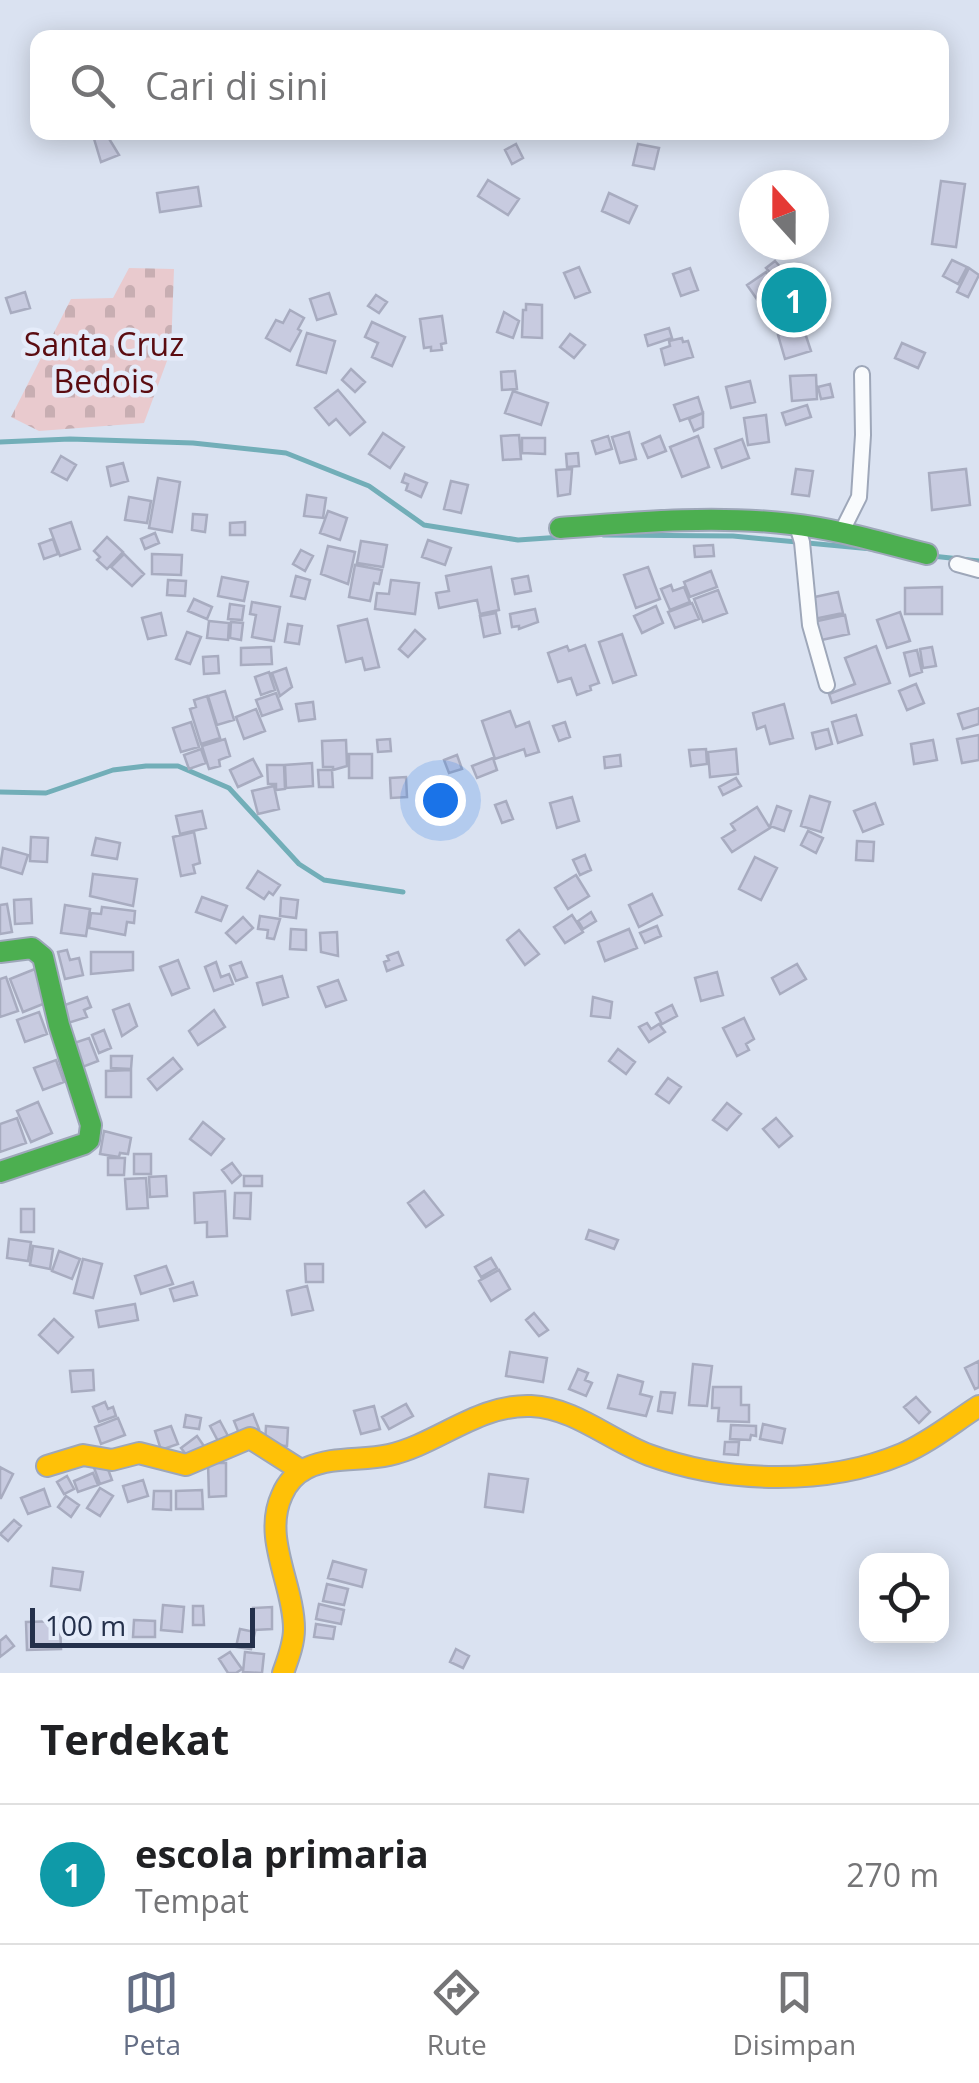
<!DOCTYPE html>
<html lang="id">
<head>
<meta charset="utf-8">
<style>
	body { margin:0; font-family:"Open Sans",sans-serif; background:#f6f6f6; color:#202124 }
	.controls { position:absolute; right:30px; bottom:30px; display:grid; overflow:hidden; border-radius:20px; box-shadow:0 5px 25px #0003 }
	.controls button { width:90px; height:90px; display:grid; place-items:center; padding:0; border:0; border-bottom:2px solid #e0e0e0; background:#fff; color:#202124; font:50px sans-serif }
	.compass { position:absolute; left:739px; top:170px; width:90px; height:90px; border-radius:50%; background:#fff; box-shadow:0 5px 25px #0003; rotate:339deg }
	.scale { position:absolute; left:30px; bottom:25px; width:225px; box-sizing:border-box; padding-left:10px; border:5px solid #24304b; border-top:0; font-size:28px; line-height:35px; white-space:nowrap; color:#24304b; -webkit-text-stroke:8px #e5ecfa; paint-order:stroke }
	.you { position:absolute; left:440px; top:800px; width:35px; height:35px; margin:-25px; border:8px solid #fff; border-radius:50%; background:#1a73e8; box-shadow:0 0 0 15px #1a73e833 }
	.badge { display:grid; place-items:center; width:65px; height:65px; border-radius:50%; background:#646e85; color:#fff; font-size:32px; font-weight:700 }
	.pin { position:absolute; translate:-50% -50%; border:5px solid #fff; box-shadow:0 2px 10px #0006 }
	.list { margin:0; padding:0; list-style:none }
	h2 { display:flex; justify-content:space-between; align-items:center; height:130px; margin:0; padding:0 40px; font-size:42px }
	h2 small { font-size:32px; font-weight:400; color:#757577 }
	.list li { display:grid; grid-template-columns:65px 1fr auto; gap:30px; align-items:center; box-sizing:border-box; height:140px; padding:0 40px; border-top:2px solid #e0e0e0 }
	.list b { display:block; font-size:38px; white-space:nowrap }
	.list p { margin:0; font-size:32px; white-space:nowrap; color:#757577 }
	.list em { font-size:32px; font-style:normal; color:#757577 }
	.icon { flex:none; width:55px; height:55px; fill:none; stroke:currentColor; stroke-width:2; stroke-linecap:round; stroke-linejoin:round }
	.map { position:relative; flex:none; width:979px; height:1673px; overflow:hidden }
	.search { position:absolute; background:#fff; box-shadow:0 5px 25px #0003; left:30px; right:30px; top:30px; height:110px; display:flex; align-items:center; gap:25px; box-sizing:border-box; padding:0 35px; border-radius:20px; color:#757577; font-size:38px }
	.sheet { height:270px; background:#fff }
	nav { display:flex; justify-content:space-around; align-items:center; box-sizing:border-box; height:140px; border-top:2px solid #e0e0e0; background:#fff; font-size:28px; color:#757577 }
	nav a { display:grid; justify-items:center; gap:5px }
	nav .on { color:#646e85 }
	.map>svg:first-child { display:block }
	.cemetery { fill:url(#cemetery-stones) }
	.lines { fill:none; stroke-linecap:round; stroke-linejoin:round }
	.stream { stroke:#72aeb8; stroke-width:5 }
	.building { fill:#c8cbe0; stroke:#a8acc0; stroke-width:2.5 }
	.street-casing { stroke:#9ea7b9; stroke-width:18 }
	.fast-casing { stroke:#9ea7b9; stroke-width:24 }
	.slow-casing { stroke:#9ea7b9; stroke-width:24 }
	.street { stroke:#f9fbfd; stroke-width:14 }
	.fast { stroke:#4caf50; stroke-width:20 }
	.slow { stroke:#ffc107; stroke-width:20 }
	.labels { text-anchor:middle; stroke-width:9; stroke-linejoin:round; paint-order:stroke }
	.park-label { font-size:32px; fill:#5b0c11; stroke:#e5ecfa }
</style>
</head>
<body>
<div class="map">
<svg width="979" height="1673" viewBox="0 0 979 1673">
	<defs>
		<pattern id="cemetery-stones" width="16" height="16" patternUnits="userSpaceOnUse" patternTransform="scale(2.5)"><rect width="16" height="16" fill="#e9cace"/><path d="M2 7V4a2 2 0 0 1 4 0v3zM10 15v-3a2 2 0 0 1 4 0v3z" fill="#c8aeb2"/></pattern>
	</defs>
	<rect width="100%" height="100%" fill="#dae2f1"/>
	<path class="cemetery" d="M129 268 174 269 171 350 144 423 39 431 11 417 71 299 113 298Z"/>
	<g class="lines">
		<path class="stream" d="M0 442 70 439 193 443 286 453 369 486 424 525 518 540 562 537
			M603 535 733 536 872 549
			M932 556 979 561
			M0 792 46 793 113 770 146 766H178L229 788 299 864 324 880 403 892"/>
	</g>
	<path class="building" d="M92 132H105L119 155 101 162Z
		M516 144 523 158 512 164 505 150Z
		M638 144 659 148 654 169 633 165Z
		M488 180 519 199 508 215 478 196Z
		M941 181 965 184 956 247 932 244Z
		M198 187 201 206 160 212 157 193Z
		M609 193 637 206 629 223 602 211Z
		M952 260 967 267 958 284 943 276Z
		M775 261 784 271 775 278 766 268Z
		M579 267 590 292 575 298 564 273Z
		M690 268 698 290 681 296 673 274Z
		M969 268 979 275 968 297 957 292Z
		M766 272 780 292 761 305 747 285Z
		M25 292 30 308 11 313 6 298Z
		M329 293 336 314 317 320 310 299Z
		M376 295 387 302 379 313 368 306Z
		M526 304 542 305V338L522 337 523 310H526Z
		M290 310 304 318 298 329 301 331 290 351 266 338 276 320 283 323Z
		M504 312 519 321 513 338 497 332Z
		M442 316 446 343 441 344 442 350 431 351V347L424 348 420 319Z
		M372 322 405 337 392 366 372 357 378 343 365 337Z
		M803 327 811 351 785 359 778 335Z
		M669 328 672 338 648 346 645 335Z
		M307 333 335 341 326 373 297 365Z
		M570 334 585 345 574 358 560 347Z
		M682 338 683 342 688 341 693 357 665 365 661 349 670 346 669 341Z
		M902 343 925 353 918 368 895 358Z
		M351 369 365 382 355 392 342 380Z
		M515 371 517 389 502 390 501 372Z
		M816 375 817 399 792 401 790 376Z
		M750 381 755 402 731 408 726 387Z
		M830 384 833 397 821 399 818 387Z
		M338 390 365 422 350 435 336 419 329 425 315 408Z
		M513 391 548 403 541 425 505 413Z
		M698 397 703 413 680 421 674 405Z
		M807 405 811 417 786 425 782 413Z
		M703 413V427L694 431 689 419Z
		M766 415 769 442 748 445 744 418Z
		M629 432 636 459 620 463 612 437Z
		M383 433 404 447 390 468 369 454Z
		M519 435 521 459 503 460 501 436Z
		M608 436 612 449 596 454 592 441Z
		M660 436 666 451 648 458 642 444Z
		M698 436 709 467 682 477 670 447Z
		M522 438H545V454L522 453Z
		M742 439 749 458 722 468 715 449Z
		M578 453 579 466 567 467 566 454Z
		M61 456 76 465 67 480 52 472Z
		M123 463 128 481 111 486 107 467Z
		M572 469 570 494 558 496 556 470Z
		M796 469 813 471 809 496 792 494Z
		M966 469 970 505 932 510 929 473Z
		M405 474 427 483 421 497 406 490 408 484 402 482Z
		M158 478 180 482 172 532 149 528Z
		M451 481 468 485 461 513 444 509Z
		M307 495 326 498 323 518 304 516Z
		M129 497 151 501 147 523 125 520Z
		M328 511 347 518 340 540 320 533Z
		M193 514 207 515 205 532 192 530Z
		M71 522 80 549 60 556 50 529Z
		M245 522V535H230V523Z
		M155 533 159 543 145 549 141 539Z
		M107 537 123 552 107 569 97 560 100 557 94 551Z
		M53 539 58 554 44 559 39 544Z
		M428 540 451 548 445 565 422 557Z
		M361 541 387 545 383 567 357 563Z
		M713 545 714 556 695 557 694 546Z
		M328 546 355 552 348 584 321 574Z
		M301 550 313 556 305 571 293 564Z
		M124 554 144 574 132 586 111 567Z
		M152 554 182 555 181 575 152 574Z
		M355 565 382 570 379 584 374 583 370 601 349 597Z
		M491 567 499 610 480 614 477 600 439 608 436 593 449 591 446 576Z
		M648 567 660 599 636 608 624 575Z
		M711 571 717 587 690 597 684 582Z
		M296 576 310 580 305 599 291 596Z
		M528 576 531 591 515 594 512 579Z
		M222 577 248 582 244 601 218 596Z
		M168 580 186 581 185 596 167 595Z
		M391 580 419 583 415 614 375 609 377 593 389 594Z
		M671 585 673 591 684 587 690 602 670 610 661 589Z
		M942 587V614H905V588Z
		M718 590 727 613 703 622 694 599Z
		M838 592 843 613 814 619 810 598Z
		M194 599 212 607 207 619 188 611Z
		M252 602 280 607 274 641 252 637 256 615 250 614Z
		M692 603 699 619 675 628 668 612Z
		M230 604 244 606 242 620 228 619Z
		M656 606 663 623 642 633 634 616Z
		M535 609 538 622 519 629V626L512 627 510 614Z
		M900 612 910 641 887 648 877 620Z
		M161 613 166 635 148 639 142 618Z
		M496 613 500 633 484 637 480 616Z
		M845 615 849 634 817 641 813 622Z
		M367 619 379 667 365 670 362 658 346 662 338 626Z
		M209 621 229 623 228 640 207 638Z
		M231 622 243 623 241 640 230 638Z
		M288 624 302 626 299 644 285 642Z
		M415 630 425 639 408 657 399 649Z
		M187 632 201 637 190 664 176 659Z
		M622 634 636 675 613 683 599 642Z
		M585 645 599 683 590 686 591 690 577 695 571 678 558 682 548 653 567 646 569 651Z
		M876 646 890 683 832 703 829 694 855 684 845 658Z
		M271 647 272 664 241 665V648Z
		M932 647 936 666 923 668 920 649Z
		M917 650 922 672 910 676 904 653Z
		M218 656 219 673 204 674 203 657Z
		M286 668 292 687 280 696 272 673Z
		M269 672 275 690 261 695 255 677Z
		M916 684 924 703 907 710 899 691Z
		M225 691 234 720 217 725 208 696Z
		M276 693 282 709 262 716 256 700Z
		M207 696 220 738 201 744 190 709 196 707 194 700Z
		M313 702 315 719 299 721 296 704Z
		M784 704 793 738 770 744 765 726 757 729 753 713Z
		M979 708V724L963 729 958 714Z
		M256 709 265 731 244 739 236 717Z
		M510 711 516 727 529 722 539 752 526 756 524 749 495 759 482 721Z
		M856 715 862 735 838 743 832 722Z
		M191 722 199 747 181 752 173 728Z
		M565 722 570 737 559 741 553 726Z
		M828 729 832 744 816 749 812 733Z
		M979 735V760L962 763 957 739Z
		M225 739 230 756 219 760 220 766 209 769 202 746Z
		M390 739 391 751 378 752 377 740Z
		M346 740 347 766 333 770V767H323L322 741Z
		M933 740 937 760 914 764 911 744Z
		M201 749 206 763 189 769 184 755Z
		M706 749 707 764 691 766 689 750Z
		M736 749 738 774 710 777 708 752Z
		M349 754H372V778H349Z
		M457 755 462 769 449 773 444 760Z
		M620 755 621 766 605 768 604 757Z
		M493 758 497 770 477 778 472 766Z
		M253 759 262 776 238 787 230 770Z
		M312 763 313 786 286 788 285 765Z
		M267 765H284L285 789 276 790V784H268Z
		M318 770H332L333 787H319Z
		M406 777 407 797 391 798 390 778Z
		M736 778 741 786 723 795 719 787Z
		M274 786 279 809 258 814 252 791Z
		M810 796 830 802 821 832 801 826Z
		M572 797 579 821 557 828 550 803Z
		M506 801 513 819 502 823 495 805Z
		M875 803 883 824 863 832 854 811Z
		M777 806 791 811 784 831 770 826Z
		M757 807 770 828 732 852 722 838 735 830 731 824Z
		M202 811 206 828 180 834 176 816Z
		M808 831 823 838 816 853 801 845Z
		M194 832 200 863 193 865 195 873 181 876 173 837Z
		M31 837 48 838 47 862 30 861Z
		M96 838 120 843 117 859 92 855Z
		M857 841 874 842 873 861 856 860Z
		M3 848 28 855 22 874 0 867Z
		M585 855 591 870 580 875 573 860Z
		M755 857 777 868 761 900 739 889Z
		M258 871 280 885 273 895 269 892 264 899 247 888Z
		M93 874 137 879 133 906 90 896Z
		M576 875 589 896 568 909 555 888Z
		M652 894 662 915 639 927 629 905Z
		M202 897 227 906 221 921 196 912Z
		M281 898 298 900 296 918 280 916Z
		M31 899 32 923 15 924 14 900Z
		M7 904 12 932 0 934V905Z
		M65 905 90 909 86 936 61 933Z
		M102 907 135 911 134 923 127 922 125 935 89 928 91 913 101 914Z
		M591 912 596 921 583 929 578 921Z
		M572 915 583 932 565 943 554 927Z
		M260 916 280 919 274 939 267 938 268 930 258 929Z
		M243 917 253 928 236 943 226 933Z
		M657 926 661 936 645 943 640 933Z
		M291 929 306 930V950L290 949Z
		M629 929 637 948 605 961 598 942Z
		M519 930 539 954 525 965 507 940Z
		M337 932 338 956 321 952 320 933Z
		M67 950 70 960 79 958 83 975 65 979 58 952Z
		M91 952H133V970L91 974Z
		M398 952 403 965 387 971 384 962 389 960 387 956Z
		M178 960 189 988 172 995 160 967Z
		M216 962 221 977 229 974 233 984 214 991 205 967Z
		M241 962 247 977 236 981 230 966Z
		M797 964 806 979 780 994 772 978Z
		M35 969 48 1002 23 1012 10 979Z
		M717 972 723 995 701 1001 695 978Z
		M282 976 288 997 263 1005 257 983Z
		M6 977 18 1011 0 1017V979Z
		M338 980 346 1000 326 1007 318 987Z
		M87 997 91 1007 84 1010 87 1017 68 1023 62 1006Z
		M593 997 612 1002 610 1018 591 1016Z
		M129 1004 137 1026 122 1036 113 1010Z
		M672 1005 677 1016 662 1024 656 1013Z
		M214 1010 225 1027 198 1045 189 1031Z
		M39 1012 47 1034 25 1042 17 1020Z
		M744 1018 754 1039 746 1044 749 1050 737 1056 723 1028Z
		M647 1023 651 1029 659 1024 665 1032 649 1042 639 1027Z
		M104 1030 111 1048 99 1053 92 1035Z
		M89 1038 98 1061 80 1068 71 1044Z
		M618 1049 635 1062 626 1074 609 1061Z
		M111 1056H132L131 1069 111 1068Z
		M173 1058 182 1069 157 1090 148 1079Z
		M56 1060 64 1082 43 1090 34 1068Z
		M131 1070V1097H106V1071Z
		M668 1078 681 1087 669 1103 656 1094Z
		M38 1102 52 1133 31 1142 17 1111Z
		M727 1103 741 1114 727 1130 713 1120Z
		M17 1118 26 1143 0 1152V1124Z
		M776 1118 792 1136 779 1147 763 1129Z
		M203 1122 224 1139 211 1155 190 1139Z
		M104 1131 131 1138 128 1154 120 1153 119 1157 100 1154Z
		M134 1154H151V1174H134Z
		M108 1158H125L124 1175H108Z
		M232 1163 241 1175 232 1183 222 1170Z
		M166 1176 167 1196 150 1197 149 1177Z
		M244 1176H262V1186H244Z
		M146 1178 148 1208 127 1209 125 1179Z
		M225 1191 227 1236 207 1237V1222L195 1223 194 1193Z
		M424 1191 443 1215 426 1227 408 1203Z
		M235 1193H251L250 1219 234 1218Z
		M21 1209H34V1232H21Z
		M589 1230 618 1240 614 1249 586 1239Z
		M9 1239 31 1242 28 1261 7 1258Z
		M33 1246 53 1249 50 1269 30 1265Z
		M59 1251 80 1259 72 1279 52 1271Z
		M491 1258 497 1268 481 1277 475 1267Z
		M83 1259 102 1264 93 1298 74 1293Z
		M305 1264H323V1282H306Z
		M166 1266 173 1284 141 1294 135 1276Z
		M499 1270 510 1289 491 1301 479 1281Z
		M193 1282 197 1295 174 1301 170 1289Z
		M307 1286 313 1310 292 1315 287 1291Z
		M135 1304 138 1320 99 1327 96 1311Z
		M534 1313 548 1330 539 1336 526 1320Z
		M54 1319 73 1337 58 1353 39 1335Z
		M510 1352 547 1358 543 1382 506 1376Z
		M979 1361V1387L975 1389 965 1368Z
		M693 1364 712 1366 707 1406 689 1405Z
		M578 1369 588 1373 585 1380 592 1383 586 1396 569 1389Z
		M93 1370 94 1390 72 1392 70 1371Z
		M618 1375 643 1382 640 1394 652 1397 646 1416 608 1408Z
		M713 1387H741V1405H749V1422L718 1421 719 1408H712Z
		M661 1392 675 1393 672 1413 658 1411Z
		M916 1397 930 1412 919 1423 904 1407Z
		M105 1402 108 1409 113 1407 116 1416 99 1422 93 1407Z
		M406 1404 413 1416 389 1429 382 1417Z
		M374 1406 380 1429 361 1434 354 1411Z
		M253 1414 259 1429 240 1436 234 1421Z
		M186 1415 201 1418 199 1429 184 1427Z
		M118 1418 125 1435 101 1444 95 1427Z
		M220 1421 228 1436 218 1441 210 1426Z
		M763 1424 785 1429 782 1443 760 1439Z
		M731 1425 756 1426V1436L751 1435 750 1440 730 1439Z
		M171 1426 178 1444 161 1450 155 1431Z
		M266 1426 288 1428 287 1446 265 1445Z
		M197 1436 206 1449 191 1461 181 1448Z
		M725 1442H739L738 1455 724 1454Z
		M105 1461 112 1480 100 1484 93 1465Z
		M208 1463H226V1496L209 1497Z
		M0 1467 13 1474 1 1498H0Z
		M93 1473 98 1485 78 1492 74 1481Z
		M489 1474 528 1479 523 1512 485 1507Z
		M67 1476 74 1489 64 1494 57 1482Z
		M143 1480 148 1496 128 1502 123 1486Z
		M100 1488 113 1496 100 1516 87 1508Z
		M44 1489 50 1506 28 1514 21 1498Z
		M202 1490 203 1509H176V1491Z
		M154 1491H171V1510L153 1509Z
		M66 1496 79 1505 71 1517 58 1507Z
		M14 1520 21 1526 8 1541 0 1534Z
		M333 1561 366 1570 362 1587 328 1578Z
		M53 1568 83 1572 80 1590 51 1586Z
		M327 1584 348 1589 344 1605 323 1601Z
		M319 1604 344 1610 341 1624 316 1619Z
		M163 1605 184 1607 182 1632 161 1630Z
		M193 1606H203L204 1625H193Z
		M272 1607V1629L253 1630V1608Z
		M134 1620 155 1621V1637H133Z
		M60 1621 61 1649 27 1650 26 1622Z
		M316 1624 335 1627 333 1639 314 1637Z
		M240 1629 255 1632 251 1649 236 1647Z
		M6 1636 14 1646 0 1657V1641Z
		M456 1649 469 1656 463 1668 450 1662Z
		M230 1652 242 1669 236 1673H228L219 1659Z
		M245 1652 264 1654 262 1673 243 1672Z"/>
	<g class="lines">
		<g class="street-casing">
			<path id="street" d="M797 526 802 542 810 625 827 685
				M841 533 859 497 863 435 862 374
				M957 564 979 570"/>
		</g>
		<g class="fast-casing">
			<path id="fast" d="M560 528C637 522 715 515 791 524 838 529 882 543 927 554
				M0 952 32 948 43 957 59 1025 91 1125 89 1140 84 1144 0 1172"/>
		</g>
		<g class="slow-casing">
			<path id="slow" d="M47 1466 83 1455 112 1460 139 1453 186 1465 250 1438 302 1471
				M283 1673C288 1659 294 1644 294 1629 294 1585 262 1538 282 1495 287 1483 295 1474 307 1468 333 1456 362 1461 389 1455 438 1444 478 1404 531 1406 575 1408 609 1440 649 1455 726 1483 826 1486 902 1454 930 1442 954 1422 979 1406"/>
		</g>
		<use href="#street" class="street"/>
		<use href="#fast" class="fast"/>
		<use href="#slow" class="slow"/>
	</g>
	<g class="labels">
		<g class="park-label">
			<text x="104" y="356">Santa Cruz<tspan x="104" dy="37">Bedois</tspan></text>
		</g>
	</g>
</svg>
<div class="controls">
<button><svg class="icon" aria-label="locate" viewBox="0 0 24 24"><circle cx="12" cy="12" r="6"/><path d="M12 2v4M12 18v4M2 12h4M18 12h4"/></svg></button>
</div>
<svg class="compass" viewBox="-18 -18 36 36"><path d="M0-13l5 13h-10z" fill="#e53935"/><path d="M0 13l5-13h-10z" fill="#757577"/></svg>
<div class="scale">100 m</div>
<div class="you"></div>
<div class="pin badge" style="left:794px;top:300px;background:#0f9aa8">1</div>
<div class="search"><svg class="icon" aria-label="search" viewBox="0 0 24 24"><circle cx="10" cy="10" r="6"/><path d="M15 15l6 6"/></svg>Cari di sini</div>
</div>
<section class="sheet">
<h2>Terdekat<small></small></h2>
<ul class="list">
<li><span class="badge" style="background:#0f9aa8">1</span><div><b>escola primaria</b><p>Tempat</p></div><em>270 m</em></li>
</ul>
</section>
<nav>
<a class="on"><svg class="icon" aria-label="map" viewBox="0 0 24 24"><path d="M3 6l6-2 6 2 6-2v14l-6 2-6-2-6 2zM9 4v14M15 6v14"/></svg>Peta</a>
<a><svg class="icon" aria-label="directions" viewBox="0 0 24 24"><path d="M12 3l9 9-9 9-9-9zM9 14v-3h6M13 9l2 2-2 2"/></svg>Rute</a>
<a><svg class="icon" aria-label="saved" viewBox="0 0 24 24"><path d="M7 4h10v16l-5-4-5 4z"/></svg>Disimpan</a>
</nav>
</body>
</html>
